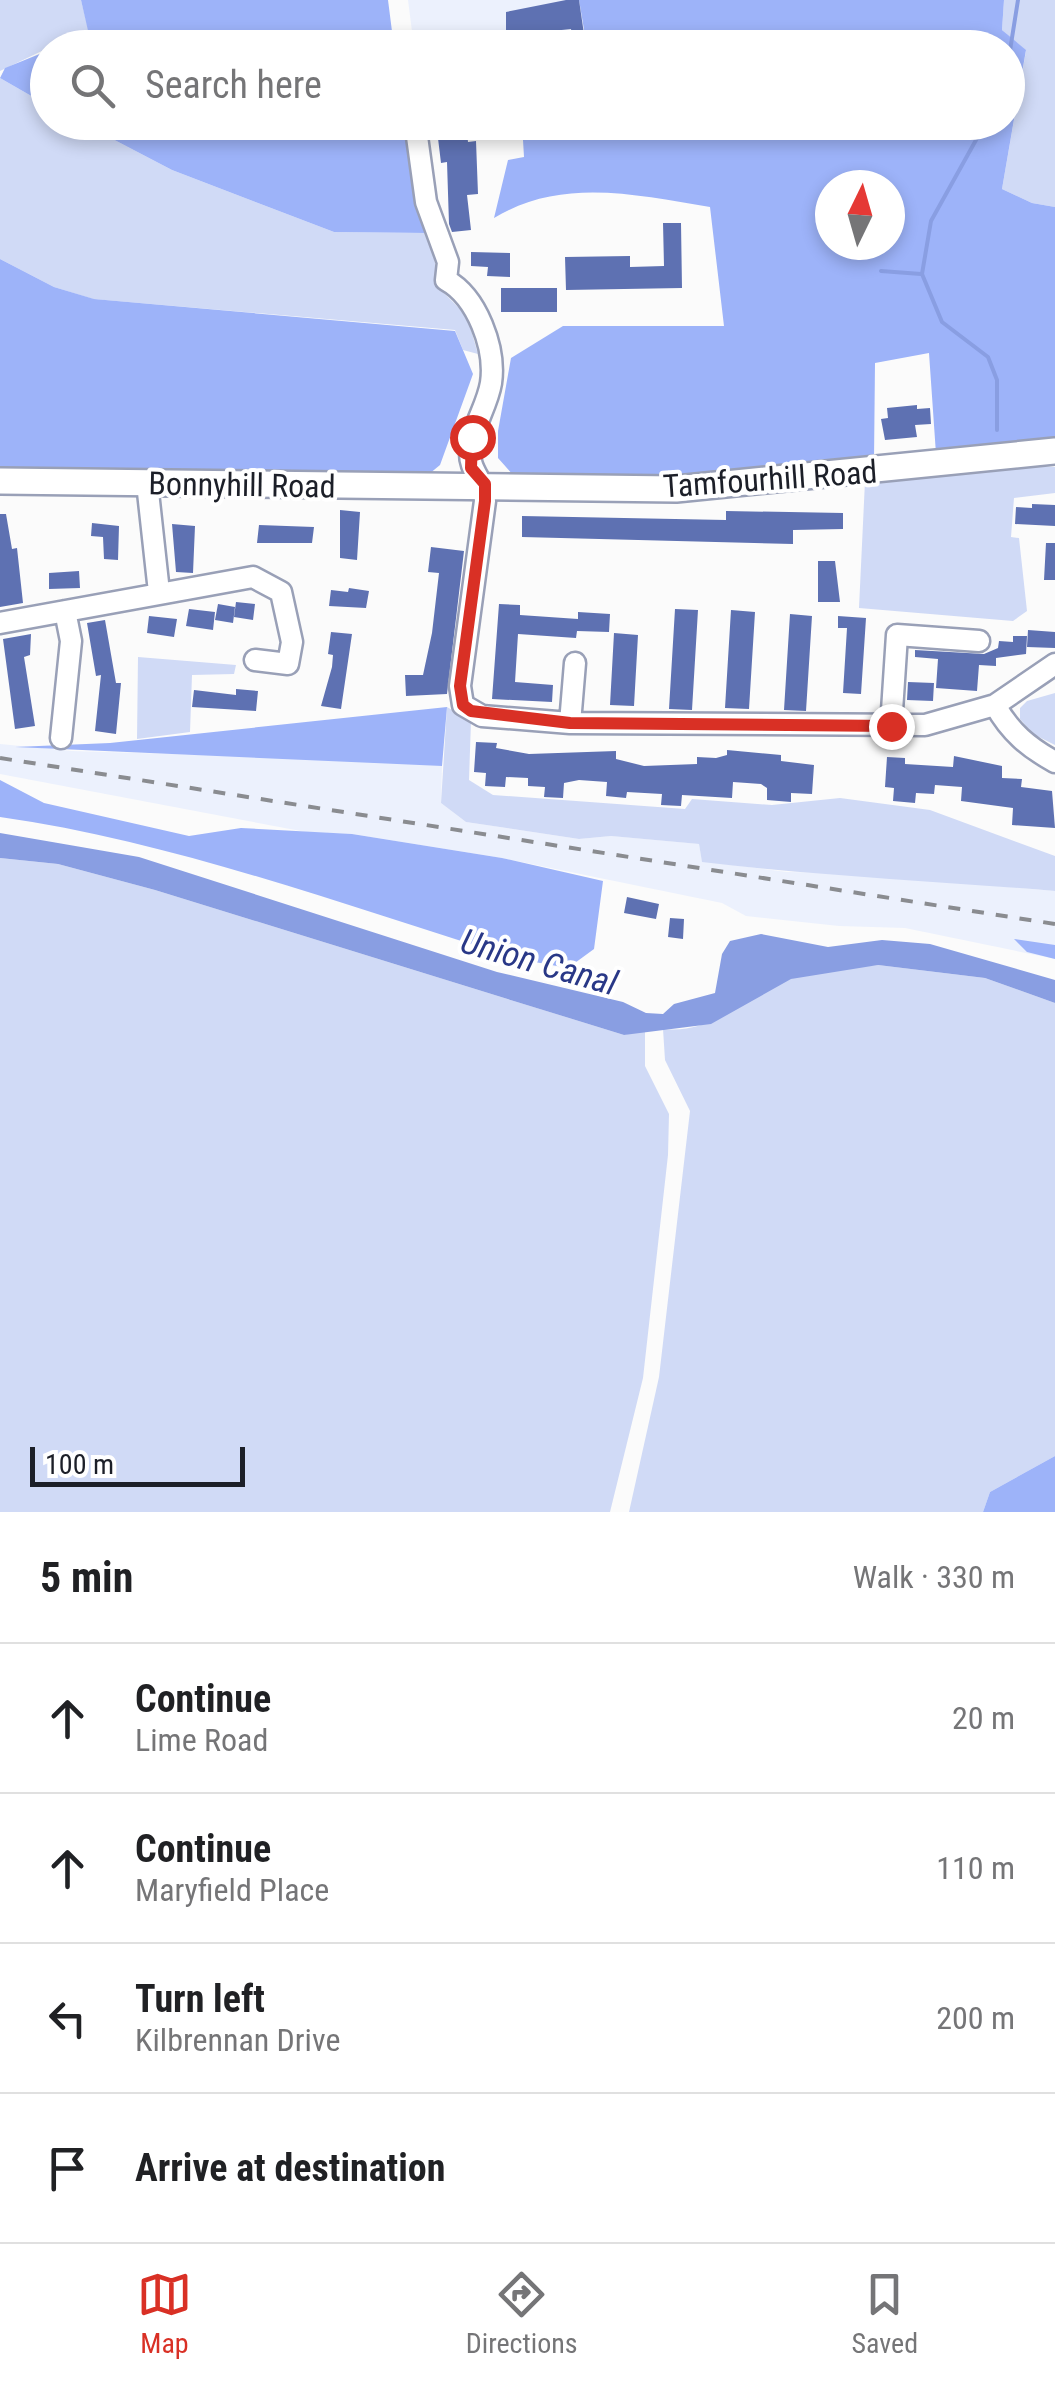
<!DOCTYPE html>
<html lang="en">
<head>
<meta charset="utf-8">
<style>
	body { margin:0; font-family:"Roboto Condensed",sans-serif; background:#f2f2f2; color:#202124 }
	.compass { position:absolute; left:815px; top:170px; width:90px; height:90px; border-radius:50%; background:#fff; box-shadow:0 5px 15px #0003; rotate:5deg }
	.scale { position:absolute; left:30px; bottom:25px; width:215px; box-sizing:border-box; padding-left:10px; border:5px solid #1c1f28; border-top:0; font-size:28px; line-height:35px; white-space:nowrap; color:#1c1f28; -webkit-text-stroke:8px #fff; paint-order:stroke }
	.stop { position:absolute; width:30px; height:30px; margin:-22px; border:8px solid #d93025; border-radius:50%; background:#fff }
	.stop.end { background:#d93025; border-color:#fff; box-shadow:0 2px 10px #0008 }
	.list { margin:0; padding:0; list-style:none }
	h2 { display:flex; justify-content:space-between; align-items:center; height:130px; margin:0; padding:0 40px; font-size:42px }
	h2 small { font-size:32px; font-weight:400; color:#757577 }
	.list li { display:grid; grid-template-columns:65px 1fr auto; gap:30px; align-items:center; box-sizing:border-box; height:150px; padding:0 40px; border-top:2px solid #e0e0e0 }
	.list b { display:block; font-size:38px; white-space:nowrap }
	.list p { margin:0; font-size:32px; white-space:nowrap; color:#757577 }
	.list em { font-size:32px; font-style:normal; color:#757577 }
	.icon { flex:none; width:55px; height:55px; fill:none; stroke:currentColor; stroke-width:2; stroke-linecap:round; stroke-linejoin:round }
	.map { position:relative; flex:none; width:1055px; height:1512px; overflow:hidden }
	.search { position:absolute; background:#fff; box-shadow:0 5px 15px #0003; left:30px; right:30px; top:30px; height:110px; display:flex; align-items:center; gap:25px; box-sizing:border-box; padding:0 35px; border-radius:55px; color:#757577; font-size:38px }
	.sheet { height:730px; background:#fff }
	nav { display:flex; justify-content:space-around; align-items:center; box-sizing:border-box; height:140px; border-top:2px solid #e0e0e0; background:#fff; font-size:28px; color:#757577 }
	nav a { display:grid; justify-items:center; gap:5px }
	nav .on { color:#d93025 }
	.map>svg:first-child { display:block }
	.built { fill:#ecf1fd }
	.green { fill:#d0daf6 }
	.forest { fill:#9db3f9; fill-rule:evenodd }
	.water { fill:#899ee2 }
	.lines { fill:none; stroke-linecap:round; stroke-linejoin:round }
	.stream { stroke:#899ee2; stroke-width:4 }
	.building { fill:#5e71b2 }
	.minor-casing { stroke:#99a0b7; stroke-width:25 }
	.major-casing { stroke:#99a0b7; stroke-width:30 }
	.minor { stroke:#fff; stroke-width:20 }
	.major { stroke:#fff; stroke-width:25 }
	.rail { stroke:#8a8c90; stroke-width:4; stroke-dasharray:12 12; stroke-linecap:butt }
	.route { stroke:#d93025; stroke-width:12 }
	.labels { text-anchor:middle; stroke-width:8; stroke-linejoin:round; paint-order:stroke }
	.street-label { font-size:32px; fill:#1c1f28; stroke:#fff }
	.water-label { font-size:35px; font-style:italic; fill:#293887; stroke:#fff }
</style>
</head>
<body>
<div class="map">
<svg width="1055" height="1512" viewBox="0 0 1055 1512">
	<rect width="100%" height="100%" fill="#fbfbfb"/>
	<path class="built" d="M408 0H579L587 47H414Z
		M0 744 72 751 344 759 442 766 441 803 466 822 579 839 611 836 699 844 702 861 787 872 848 873 1055 891V959L905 928 839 926 746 916 722 903 502 858 352 834 306 832 0 774Z"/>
	<path class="green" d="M0 0H81L90 36 48 48 0 71Z
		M1004 0H1055V207L1032 203 1002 189 1026 51 1002 30Z
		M0 78 47 105 48 122 82 123 172 170 334 232 427 233 443 292 467 316 478 354 463 350 455 330 93 299 54 287 0 259Z
		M1042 466 1055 467V493L1014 498 1011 537 1019 538 1027 611 1013 621 859 608 865 481Z
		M138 657 236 665 234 674 192 675 190 732 137 739Z
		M1055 693V745L1033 734 1020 719V708L1027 701Z
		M447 707 471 721 469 780 493 795 685 809 692 799 772 805 840 798 930 810 1055 856V891C937 881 819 876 702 862L699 844 611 836 579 839 466 822 441 803Z
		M0 858 58 864 155 890 624 1035 645 1029V1066L669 1114 668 1155 643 1378 610 1512H0Z
		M878 965 985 978 1055 1003V1456L990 1492 983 1512H629L659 1377 690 1111 665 1060 663 1029C707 1034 734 1006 770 987 803 971 842 968 878 965Z"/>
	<path class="forest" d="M81 0H388L394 47H57L89 35Z
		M579 0H1004L1002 30 1026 50 1002 189 1032 203 1055 207V441L936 454 929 353 875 363 874 460 684 476 513 475 498 458V431L511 358 563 326H724L710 207C636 195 562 177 494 218L508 160 524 157 522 123 1008 122V48L587 47ZM830 185H890V245H830Z
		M47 51V105L0 78 5 68Z
		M82 123H404L414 195 427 233 334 232 172 170Z
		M0 259 54 287 94 299 455 331 473 374 440 465 423 479 0 471Z
		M447 707 442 766 15 747 110 743Z
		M0 780 44 803 189 836 241 828 352 834 502 858 603 881 594 949 568 968 518 959C349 907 176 842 0 817Z
		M1014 939 1055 945V959L1027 952Z
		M1055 1456V1512H983L990 1492Z"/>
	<path class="water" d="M0 833 139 857 497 972 623 1002 646 1013 663 1014 674 1004 715 993 722 954 730 941 761 934 828 947 882 940 930 944 1055 980V1003L985 978 878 965 791 979 711 1024 624 1035 155 890 58 864 0 858Z"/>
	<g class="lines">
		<path class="stream" d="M1008 63 1018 0
			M986 122 931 221 922 274 942 322 988 357 997 380V430
			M881 271 921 274"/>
	</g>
	<path class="building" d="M566 0H579L586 48H574L571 29 524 34V40L506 42V12Z
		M436 122H466L468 142 476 141 478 194 467 195 471 230 452 232 449 224 447 162 441 163Z
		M663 223H681L682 288 566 290 565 257 630 256V267L664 266Z
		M471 252 510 253V277L487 276 488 267 471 266Z
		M501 288H557V312H501Z
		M917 405V409L930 408 931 424 915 425 917 437 885 440 881 419 888 418 887 408Z
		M1032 504 1055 505V526L1015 524 1016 507 1032 508Z
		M340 510 360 512 357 560 340 558Z
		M726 511 843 513V529L793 530V544L522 537V516L726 520Z
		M0 514H6L12 549 17 548 23 603 0 607Z
		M92 523 119 526 118 560 104 559 103 537 91 536Z
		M172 524 195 526 193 573 176 572Z
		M259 525 314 527 312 543H257Z
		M1046 543H1055V580H1044Z
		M431 547 464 551 447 694 406 696 405 675H423L432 633 439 573 428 572Z
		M818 561H835L840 602H818Z
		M79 571 80 588 49 589V573Z
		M349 588 369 591 366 608 329 606 331 590 348 592Z
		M236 602 255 604 253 620 234 617Z
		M218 604 235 607 233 623 215 620Z
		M499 604 520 605V615L578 619V612L610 614 609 632 577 631 576 638 518 634 515 682 553 685 552 702 492 699Z
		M189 609 215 612 213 630 186 626Z
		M675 609 698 610 692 710 669 709Z
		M731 610 755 612 749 709 725 708Z
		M790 614 812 616 806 711 784 710Z
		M149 616 177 619 174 637 147 633Z
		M838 616 866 618 861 694 843 693 847 628H838Z
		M105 620 116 683H121L116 734 95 731 101 675 96 676 87 623Z
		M1028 630 1055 632V648L1027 647Z
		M331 632 352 634 341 709 321 706 332 667 333 655 328 654Z
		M614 633 638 635 634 706 610 705Z
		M31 634 30 655 24 657 35 726 15 729 3 639Z
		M1013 636H1027L1026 654 996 658V666L979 665 977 691 936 688 938 659 915 657V650L984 654 998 648 999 641 1013 642Z
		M908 682 934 683 933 701 907 700Z
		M236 689 258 691 256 711 192 707 194 690 236 695Z
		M476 742 497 743 496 748 529 754 616 751V759L644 766 697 764V757L716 758 727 755V750L781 755V761L814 765 812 794 791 793V802L767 800V788L761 784 733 782 732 798 682 795 681 806 661 805 662 794 627 792 626 798 606 796 607 782 579 780 564 783 563 798 544 797 545 787 528 786V778L506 777 505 787 485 786 486 773 474 772Z
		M954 756 1002 766V778L1022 779 1021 787 1052 791 1055 828 1012 825 1013 808 961 801 962 787 935 785 934 794 916 793 915 803 893 801 894 788 885 787 887 757 905 758V764L953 767Z
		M627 897 659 904 656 919 624 913Z
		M670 918 684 919 683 939 668 937Z"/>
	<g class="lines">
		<g class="minor-casing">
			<path id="minor" d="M415 122 426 202 448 262 446 280C477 297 496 348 491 383 487 407 472 426 470 451 469 472 485 480 485 501L460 686 463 705 482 716 570 723 925 725 995 705 1055 664
				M147 483 159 592
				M0 623 253 577 281 592 292 642 288 664 255 660
				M995 705C1010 732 1028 747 1055 762
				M570 723 575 663
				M891 726 897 635 979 641
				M61 738 71 641 65 611"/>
		</g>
		<g class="major-casing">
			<path id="major" d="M0 481 676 489 1055 451"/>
		</g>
		<use href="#minor" class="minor"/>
		<use href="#major" class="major"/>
		<path class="rail" d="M0 758 1055 924"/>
	</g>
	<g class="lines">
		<path class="route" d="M472 437 471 468 485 484V501L460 686 463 705 471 711 570 723 891 726"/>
	</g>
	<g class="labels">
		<g class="street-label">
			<text transform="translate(770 479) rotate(-4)" y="11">Tamfourhill Road</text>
			<text transform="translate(242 485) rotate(1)" y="11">Bonnyhill Road</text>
		</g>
		<g class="water-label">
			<text transform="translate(539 962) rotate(16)" y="12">Union Canal</text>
		</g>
	</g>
</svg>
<svg class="compass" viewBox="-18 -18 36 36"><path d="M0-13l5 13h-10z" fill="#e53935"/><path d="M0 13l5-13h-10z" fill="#757577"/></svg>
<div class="scale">100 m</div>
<div class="stop" style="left:472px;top:437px"></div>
<div class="stop end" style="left:891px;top:726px"></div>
<div class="search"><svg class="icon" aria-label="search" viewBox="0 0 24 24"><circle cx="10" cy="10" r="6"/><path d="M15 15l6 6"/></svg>Search here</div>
</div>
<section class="sheet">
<h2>5 min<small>Walk · 330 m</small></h2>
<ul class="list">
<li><svg class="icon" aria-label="ahead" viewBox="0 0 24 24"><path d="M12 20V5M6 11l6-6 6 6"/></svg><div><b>Continue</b><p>Lime Road</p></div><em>20 m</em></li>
<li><svg class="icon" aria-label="ahead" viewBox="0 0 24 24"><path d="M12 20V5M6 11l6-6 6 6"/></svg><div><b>Continue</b><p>Maryfield Place</p></div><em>110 m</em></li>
<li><svg class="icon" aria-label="left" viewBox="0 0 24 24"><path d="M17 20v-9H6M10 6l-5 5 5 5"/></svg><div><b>Turn left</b><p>Kilbrennan Drive</p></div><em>200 m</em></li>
<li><svg class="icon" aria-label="arrive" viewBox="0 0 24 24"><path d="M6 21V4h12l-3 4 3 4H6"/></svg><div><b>Arrive at destination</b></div></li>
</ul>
</section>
<nav>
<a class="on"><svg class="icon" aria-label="map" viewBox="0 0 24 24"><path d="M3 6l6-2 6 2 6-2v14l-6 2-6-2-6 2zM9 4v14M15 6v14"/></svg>Map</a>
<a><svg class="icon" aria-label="directions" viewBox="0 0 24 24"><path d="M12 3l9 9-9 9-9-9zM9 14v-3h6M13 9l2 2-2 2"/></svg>Directions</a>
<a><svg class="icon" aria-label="saved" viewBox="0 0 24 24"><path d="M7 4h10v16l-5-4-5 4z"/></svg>Saved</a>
</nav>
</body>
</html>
